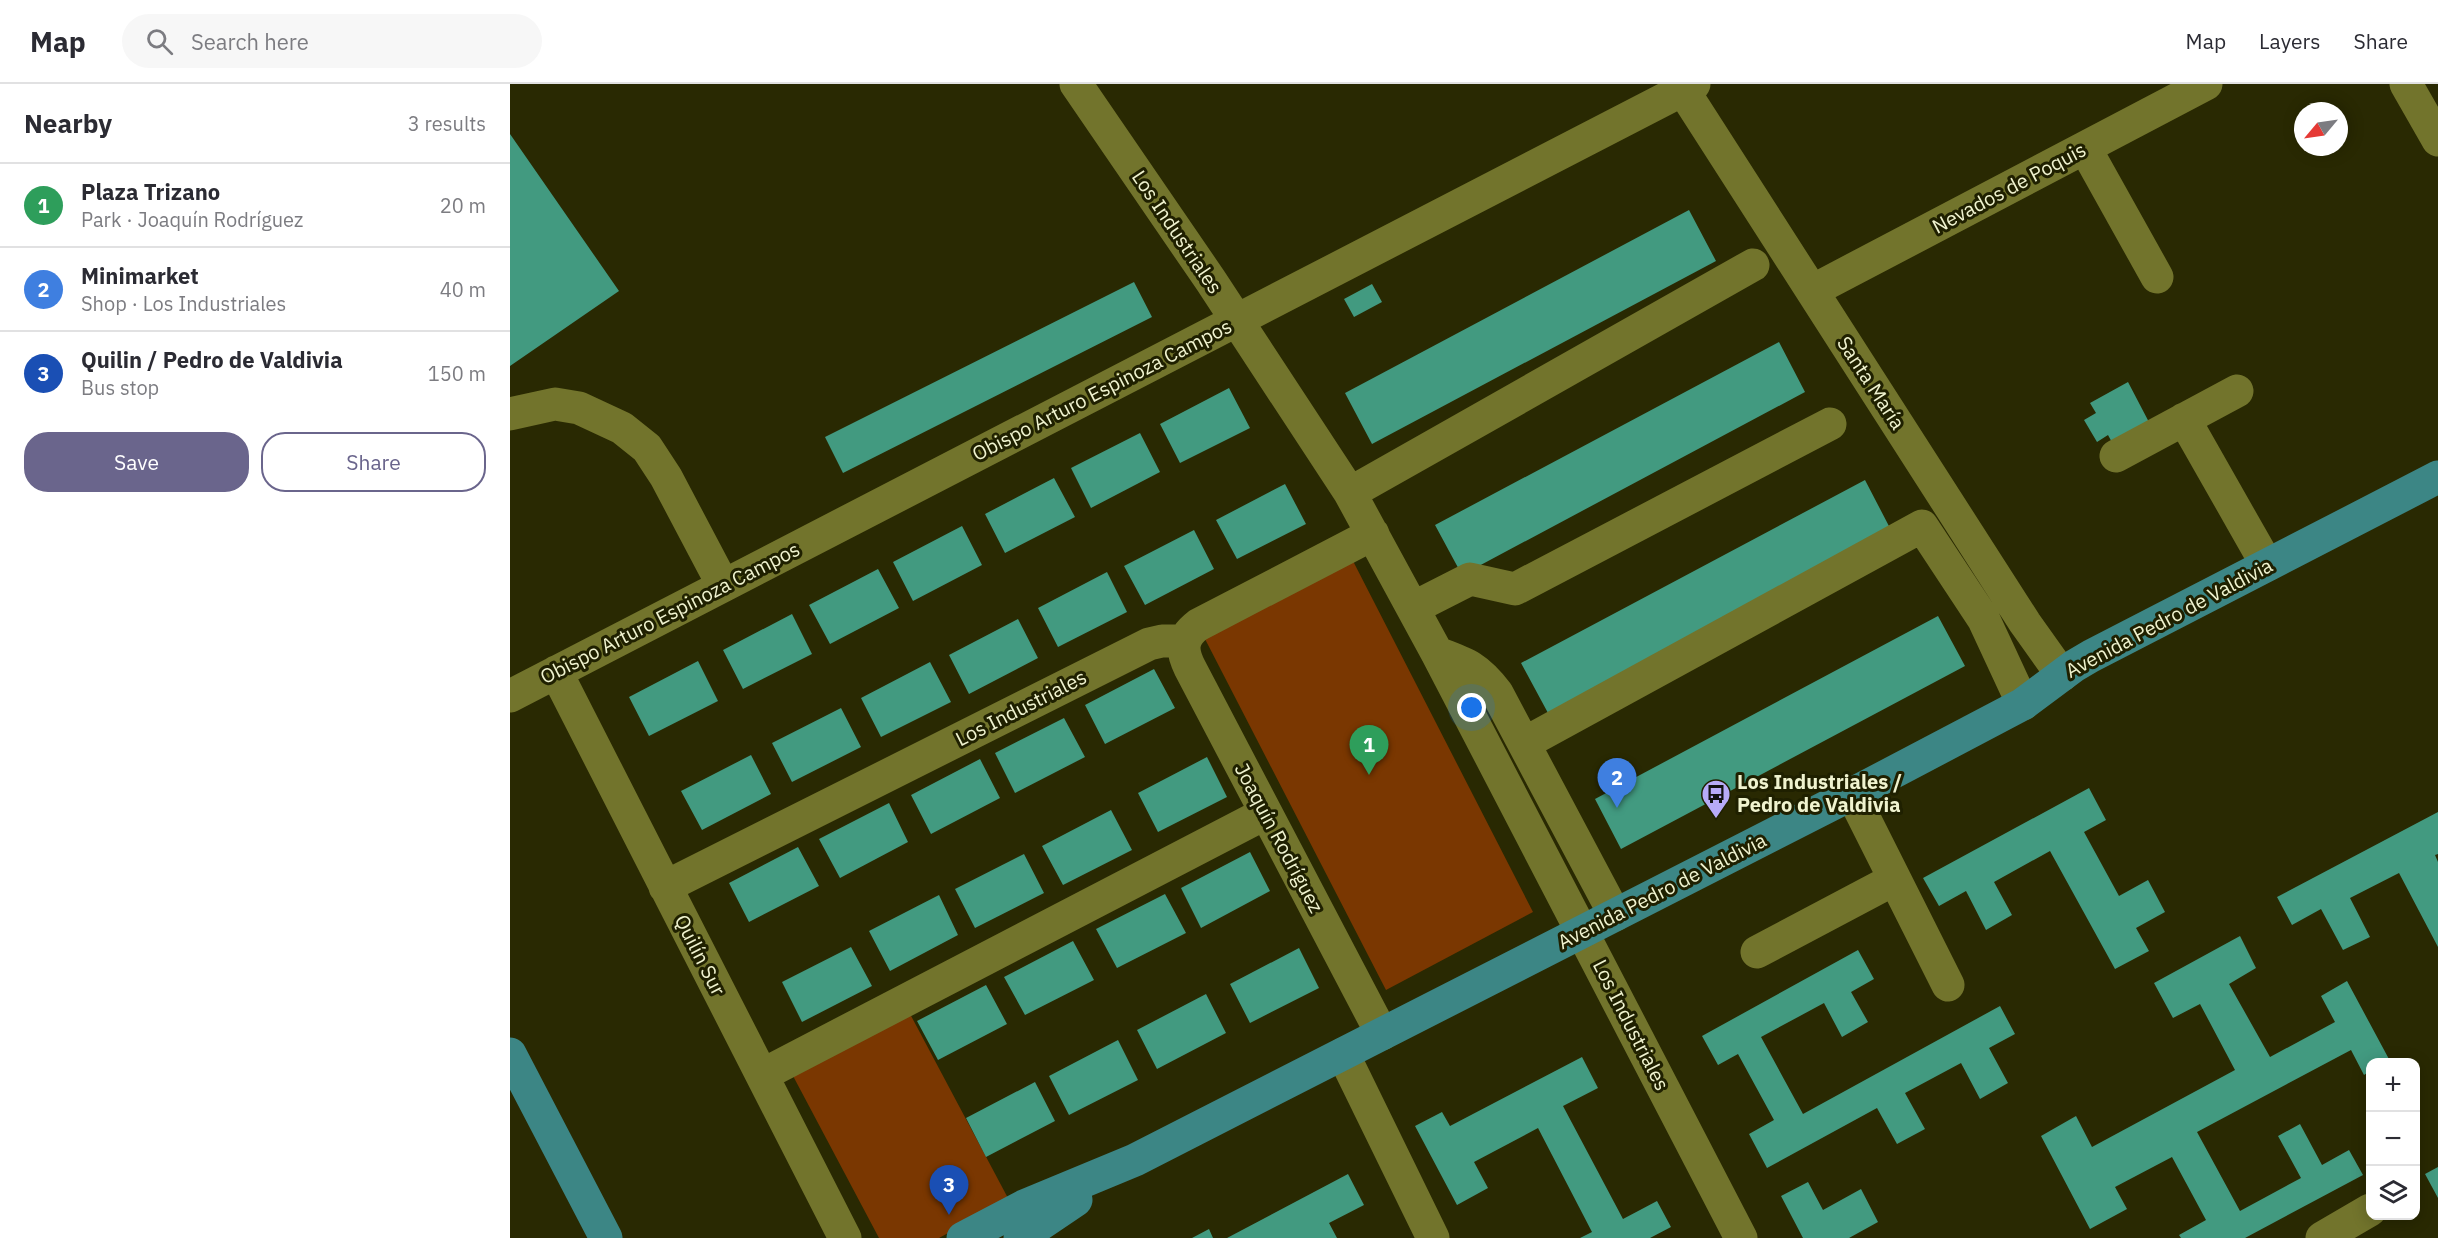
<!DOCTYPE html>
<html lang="en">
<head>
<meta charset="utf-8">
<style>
	body { margin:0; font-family:"IBM Plex Sans",sans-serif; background:#f7f7f7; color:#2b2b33 }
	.controls { position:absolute; right:18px; bottom:18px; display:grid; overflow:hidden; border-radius:12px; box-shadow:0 3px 15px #0003 }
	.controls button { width:54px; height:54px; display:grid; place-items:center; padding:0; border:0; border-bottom:2px solid #e1e1e2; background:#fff; color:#2b2b33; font:30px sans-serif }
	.compass { position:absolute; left:1784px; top:18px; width:54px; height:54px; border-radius:50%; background:#fff; box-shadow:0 3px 15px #0003; rotate:241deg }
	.you { position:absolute; left:962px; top:624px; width:21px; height:21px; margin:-15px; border:4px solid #fff; border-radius:50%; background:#1a73e8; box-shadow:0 0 0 9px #1a73e833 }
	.badge { display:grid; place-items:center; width:39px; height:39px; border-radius:50%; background:#6a658c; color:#fff; font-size:20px; font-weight:700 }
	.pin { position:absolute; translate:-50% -50px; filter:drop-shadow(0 2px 3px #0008) }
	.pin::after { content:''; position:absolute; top:32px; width:21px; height:18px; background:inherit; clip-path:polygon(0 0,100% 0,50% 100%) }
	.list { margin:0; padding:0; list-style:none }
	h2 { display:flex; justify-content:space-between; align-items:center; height:78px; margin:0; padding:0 24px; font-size:26px }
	h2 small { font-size:20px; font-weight:400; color:#7c7c81 }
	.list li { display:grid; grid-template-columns:39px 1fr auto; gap:18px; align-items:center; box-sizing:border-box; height:84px; padding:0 24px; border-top:2px solid #e1e1e2 }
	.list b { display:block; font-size:22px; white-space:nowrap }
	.list p { margin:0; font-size:20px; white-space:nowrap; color:#7c7c81 }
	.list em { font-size:20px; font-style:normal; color:#7c7c81 }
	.actions { display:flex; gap:12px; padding:18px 24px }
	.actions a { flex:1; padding:14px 0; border:2px solid #6a658c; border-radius:24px; text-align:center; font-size:21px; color:#6a658c }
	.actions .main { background:#6a658c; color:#fff }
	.icon { flex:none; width:33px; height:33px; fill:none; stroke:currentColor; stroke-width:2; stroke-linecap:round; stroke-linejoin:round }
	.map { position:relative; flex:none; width:1928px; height:1154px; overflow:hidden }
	header { display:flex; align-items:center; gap:36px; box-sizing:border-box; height:84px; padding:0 30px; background:#fff; border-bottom:2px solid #e1e1e2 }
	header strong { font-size:28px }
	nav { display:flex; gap:33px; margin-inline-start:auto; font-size:21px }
	.search { width:420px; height:54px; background:#f7f7f7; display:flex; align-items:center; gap:15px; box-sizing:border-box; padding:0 21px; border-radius:33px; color:#7c7c81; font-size:22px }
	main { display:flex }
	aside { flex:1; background:#fff }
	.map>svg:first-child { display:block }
	.green { fill:#7a3701 }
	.building { fill:#429a80 }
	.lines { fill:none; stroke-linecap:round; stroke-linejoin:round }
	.minor { stroke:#72742c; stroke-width:33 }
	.major { stroke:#3c8685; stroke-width:33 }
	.labels { text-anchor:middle; stroke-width:6; stroke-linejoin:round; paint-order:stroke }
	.street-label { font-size:20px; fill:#f0f3cf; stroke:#1f2000 }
	.poi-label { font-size:20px; font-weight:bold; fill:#f0f3cf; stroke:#1f2000; text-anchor:start }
</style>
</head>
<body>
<header>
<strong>Map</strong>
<div class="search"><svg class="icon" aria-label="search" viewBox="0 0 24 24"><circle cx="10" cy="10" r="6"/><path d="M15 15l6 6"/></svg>Search here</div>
<nav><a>Map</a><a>Layers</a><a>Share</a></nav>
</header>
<main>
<aside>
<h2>Nearby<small>3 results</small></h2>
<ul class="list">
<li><span class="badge" style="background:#2e9e5b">1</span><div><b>Plaza Trizano</b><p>Park · Joaquín Rodríguez</p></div><em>20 m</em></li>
<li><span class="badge" style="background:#3f7fe0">2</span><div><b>Minimarket</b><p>Shop · Los Industriales</p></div><em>40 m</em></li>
<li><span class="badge" style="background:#1a4fb4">3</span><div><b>Quilin / Pedro de Valdivia</b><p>Bus stop</p></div><em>150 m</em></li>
</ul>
<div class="actions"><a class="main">Save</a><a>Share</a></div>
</aside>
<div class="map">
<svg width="1928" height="1154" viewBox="0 0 1928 1154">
	<rect width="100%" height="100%" fill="#292902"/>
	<path class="green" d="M843 477 1023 828 876 906 695 555Z
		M399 928 499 1116 429 1154H369L282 990Z"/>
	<path class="building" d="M0 50 109 207 0 282Z
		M1179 126 1206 177 862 360 835 309Z
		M624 198 642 233 333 389 315 353Z
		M862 200 872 218 844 233 834 215Z
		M1269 258 1295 308 952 491 925 441Z
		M1618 298 1641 342 1604 362 1598 351 1587 358 1574 336 1586 329 1580 319Z
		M719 304 740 344 670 379 650 340Z
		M630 349 650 388 581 424 561 384Z
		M544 394 565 433 495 469 475 430Z
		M1355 396 1381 446 1038 629 1011 579Z
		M775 400 796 440 727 475 706 436Z
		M452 442 472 481 403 517 383 478Z
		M684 446 704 485 635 521 614 482Z
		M368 485 389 524 320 560 299 521Z
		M597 488 617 528 548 563 528 524Z
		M282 530 302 570 233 605 213 566Z
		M1428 532 1455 582 1111 765 1085 715Z
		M508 535 528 574 459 610 439 571Z
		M188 577 208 617 139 652 119 613Z
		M420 578 441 618 371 653 351 614Z
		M644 585 665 624 595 660 575 621Z
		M331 624 351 663 282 698 262 659Z
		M554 634 575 673 505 709 485 669Z
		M241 671 261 710 192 746 171 707Z
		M697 673 717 713 648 748 628 709Z
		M470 675 490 714 421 750 401 711Z
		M1579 704 1596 736 1574 748 1609 812 1638 796 1655 828 1626 844 1639 867 1605 885 1540 767 1484 798 1502 831 1476 846 1456 807 1429 822 1413 794Z
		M379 719 398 758 330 794 309 755Z
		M601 726 622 766 553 801 532 762Z
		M1928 728V770L1925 771 1928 778V863L1889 789 1840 814 1860 853 1833 866 1811 825 1782 841 1767 813Z
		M288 763 309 802 239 838 219 799Z
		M740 768 760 807 691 844 671 804Z
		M514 770 534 809 465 844 445 805Z
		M655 810 676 849 607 884 586 845Z
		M429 811 448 851 380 887 359 847Z
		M1730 852 1746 884 1719 900 1760 973 1825 938 1811 912 1837 897 1880 977 1860 978V987L1854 991 1841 966 1687 1048 1730 1127 1791 1094 1768 1052 1790 1040 1812 1081 1839 1066 1853 1091 1735 1154H1671L1669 1151 1696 1136 1662 1073 1605 1103 1617 1125 1580 1145 1531 1052 1566 1032 1582 1063 1725 986 1690 920 1663 934 1644 899Z
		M563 857 584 896 515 931 494 893Z
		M341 863 362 902 292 938 272 898Z
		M789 864 809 904 740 939 720 900Z
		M1348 866 1364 895 1341 908 1358 938 1332 953 1314 919 1251 953 1293 1030 1490 922 1505 950 1479 964 1498 999 1470 1015 1451 979 1395 1009 1415 1045 1387 1060 1367 1024 1257 1084 1239 1050 1264 1036 1228 970 1208 981 1192 952Z
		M476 901 497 940 428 976 407 937Z
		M696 910 716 949 647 985 627 946Z
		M608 956 628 996 559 1031 539 992Z
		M1072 973 1088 1004 1053 1022 1113 1135 1147 1117 1161 1143 1140 1154H1070L1082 1148 1028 1044 964 1078 978 1104 947 1121 905 1042 932 1028 940 1042Z
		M525 998 545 1037 476 1073 456 1034Z
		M1928 1083V1114L1915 1090Z
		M838 1090 854 1121 819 1139 827 1154H717Z
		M1298 1098 1313 1126 1351 1105 1368 1138 1339 1154H1293L1271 1112Z
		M699 1145 703 1154H682Z"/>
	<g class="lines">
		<path class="minor" d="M566 0 701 197 840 409 927 569 1231 1154
			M1896 0 1928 56
			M1173 6 1515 539 1552 591
			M1575 64 1647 193
			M1302 207 1696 0
			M0 330 45 320 69 324 112 344 137 364 156 393 213 501
			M1674 335 1757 481
			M1606 372 1727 307
			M840 409 1243 181
			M863 450 688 541C671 554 671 566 680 584L872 950
			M903 524 960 495 1005 505 1320 340
			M927 569C957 580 967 583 987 609L1105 831
			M46 588 335 1154
			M0 612 1184 0
			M1015 659 1412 442 1474 536 1513 620
			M1342 710 1438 901
			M155 803 639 560 652 557H674
			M1247 868 1383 796
			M833 970 923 1154
			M252 991 756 729
			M1812 1154 1860 1126"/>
		<path class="major" d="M0 970 96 1154
			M453 1154 514 1122 625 1076 1342 710 1513 620 1564 582 1581 572 1928 393
			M510 1154 566 1116"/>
	</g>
	<defs>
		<g id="bus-pin" transform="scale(1.5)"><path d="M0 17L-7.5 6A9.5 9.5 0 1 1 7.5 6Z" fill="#b7abf8" stroke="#1f2000"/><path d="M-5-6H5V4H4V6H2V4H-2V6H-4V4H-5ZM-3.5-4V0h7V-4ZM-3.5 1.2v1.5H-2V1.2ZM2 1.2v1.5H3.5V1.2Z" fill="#111"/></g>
	</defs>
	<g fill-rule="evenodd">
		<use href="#bus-pin" x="1206" y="710"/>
	</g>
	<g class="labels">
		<g class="street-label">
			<text transform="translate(1499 104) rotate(-28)" y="7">Nevados de Poquis</text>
			<text transform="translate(667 148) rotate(56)" y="7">Los Industriales</text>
			<text transform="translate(1361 299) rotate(57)" y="7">Santa María</text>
			<text transform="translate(592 306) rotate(-27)" y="7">Obispo Arturo Espinoza Campos</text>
			<text transform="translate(160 529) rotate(-27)" y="7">Obispo Arturo Espinoza Campos</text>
			<text transform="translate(1659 534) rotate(-28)" y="7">Avenida Pedro de Valdivia</text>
			<text transform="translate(511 624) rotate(-27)" y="7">Los Industriales</text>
			<text transform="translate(769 754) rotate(62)" y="7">Joaquín Rodríguez</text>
			<text transform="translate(1152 807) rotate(-27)" y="7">Avenida Pedro de Valdivia</text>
			<text transform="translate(190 871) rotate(63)" y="7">Quilín Sur</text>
			<text transform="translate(1121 941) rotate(63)" y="7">Los Industriales</text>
		</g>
		<g class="poi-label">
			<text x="1227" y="705">Los Industriales /<tspan x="1227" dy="23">Pedro de Valdivia</tspan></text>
		</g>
	</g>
</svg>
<div class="controls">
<button>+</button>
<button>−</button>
<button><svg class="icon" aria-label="layers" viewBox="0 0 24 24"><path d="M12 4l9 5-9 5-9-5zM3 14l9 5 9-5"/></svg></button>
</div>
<svg class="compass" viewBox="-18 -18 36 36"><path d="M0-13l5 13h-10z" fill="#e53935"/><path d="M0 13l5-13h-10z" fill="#7c7c81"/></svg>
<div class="you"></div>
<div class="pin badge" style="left:859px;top:691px;background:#2e9e5b">1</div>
<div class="pin badge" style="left:1107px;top:724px;background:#3f7fe0">2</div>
<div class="pin badge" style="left:439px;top:1131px;background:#1a4fb4">3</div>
</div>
</main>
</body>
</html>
